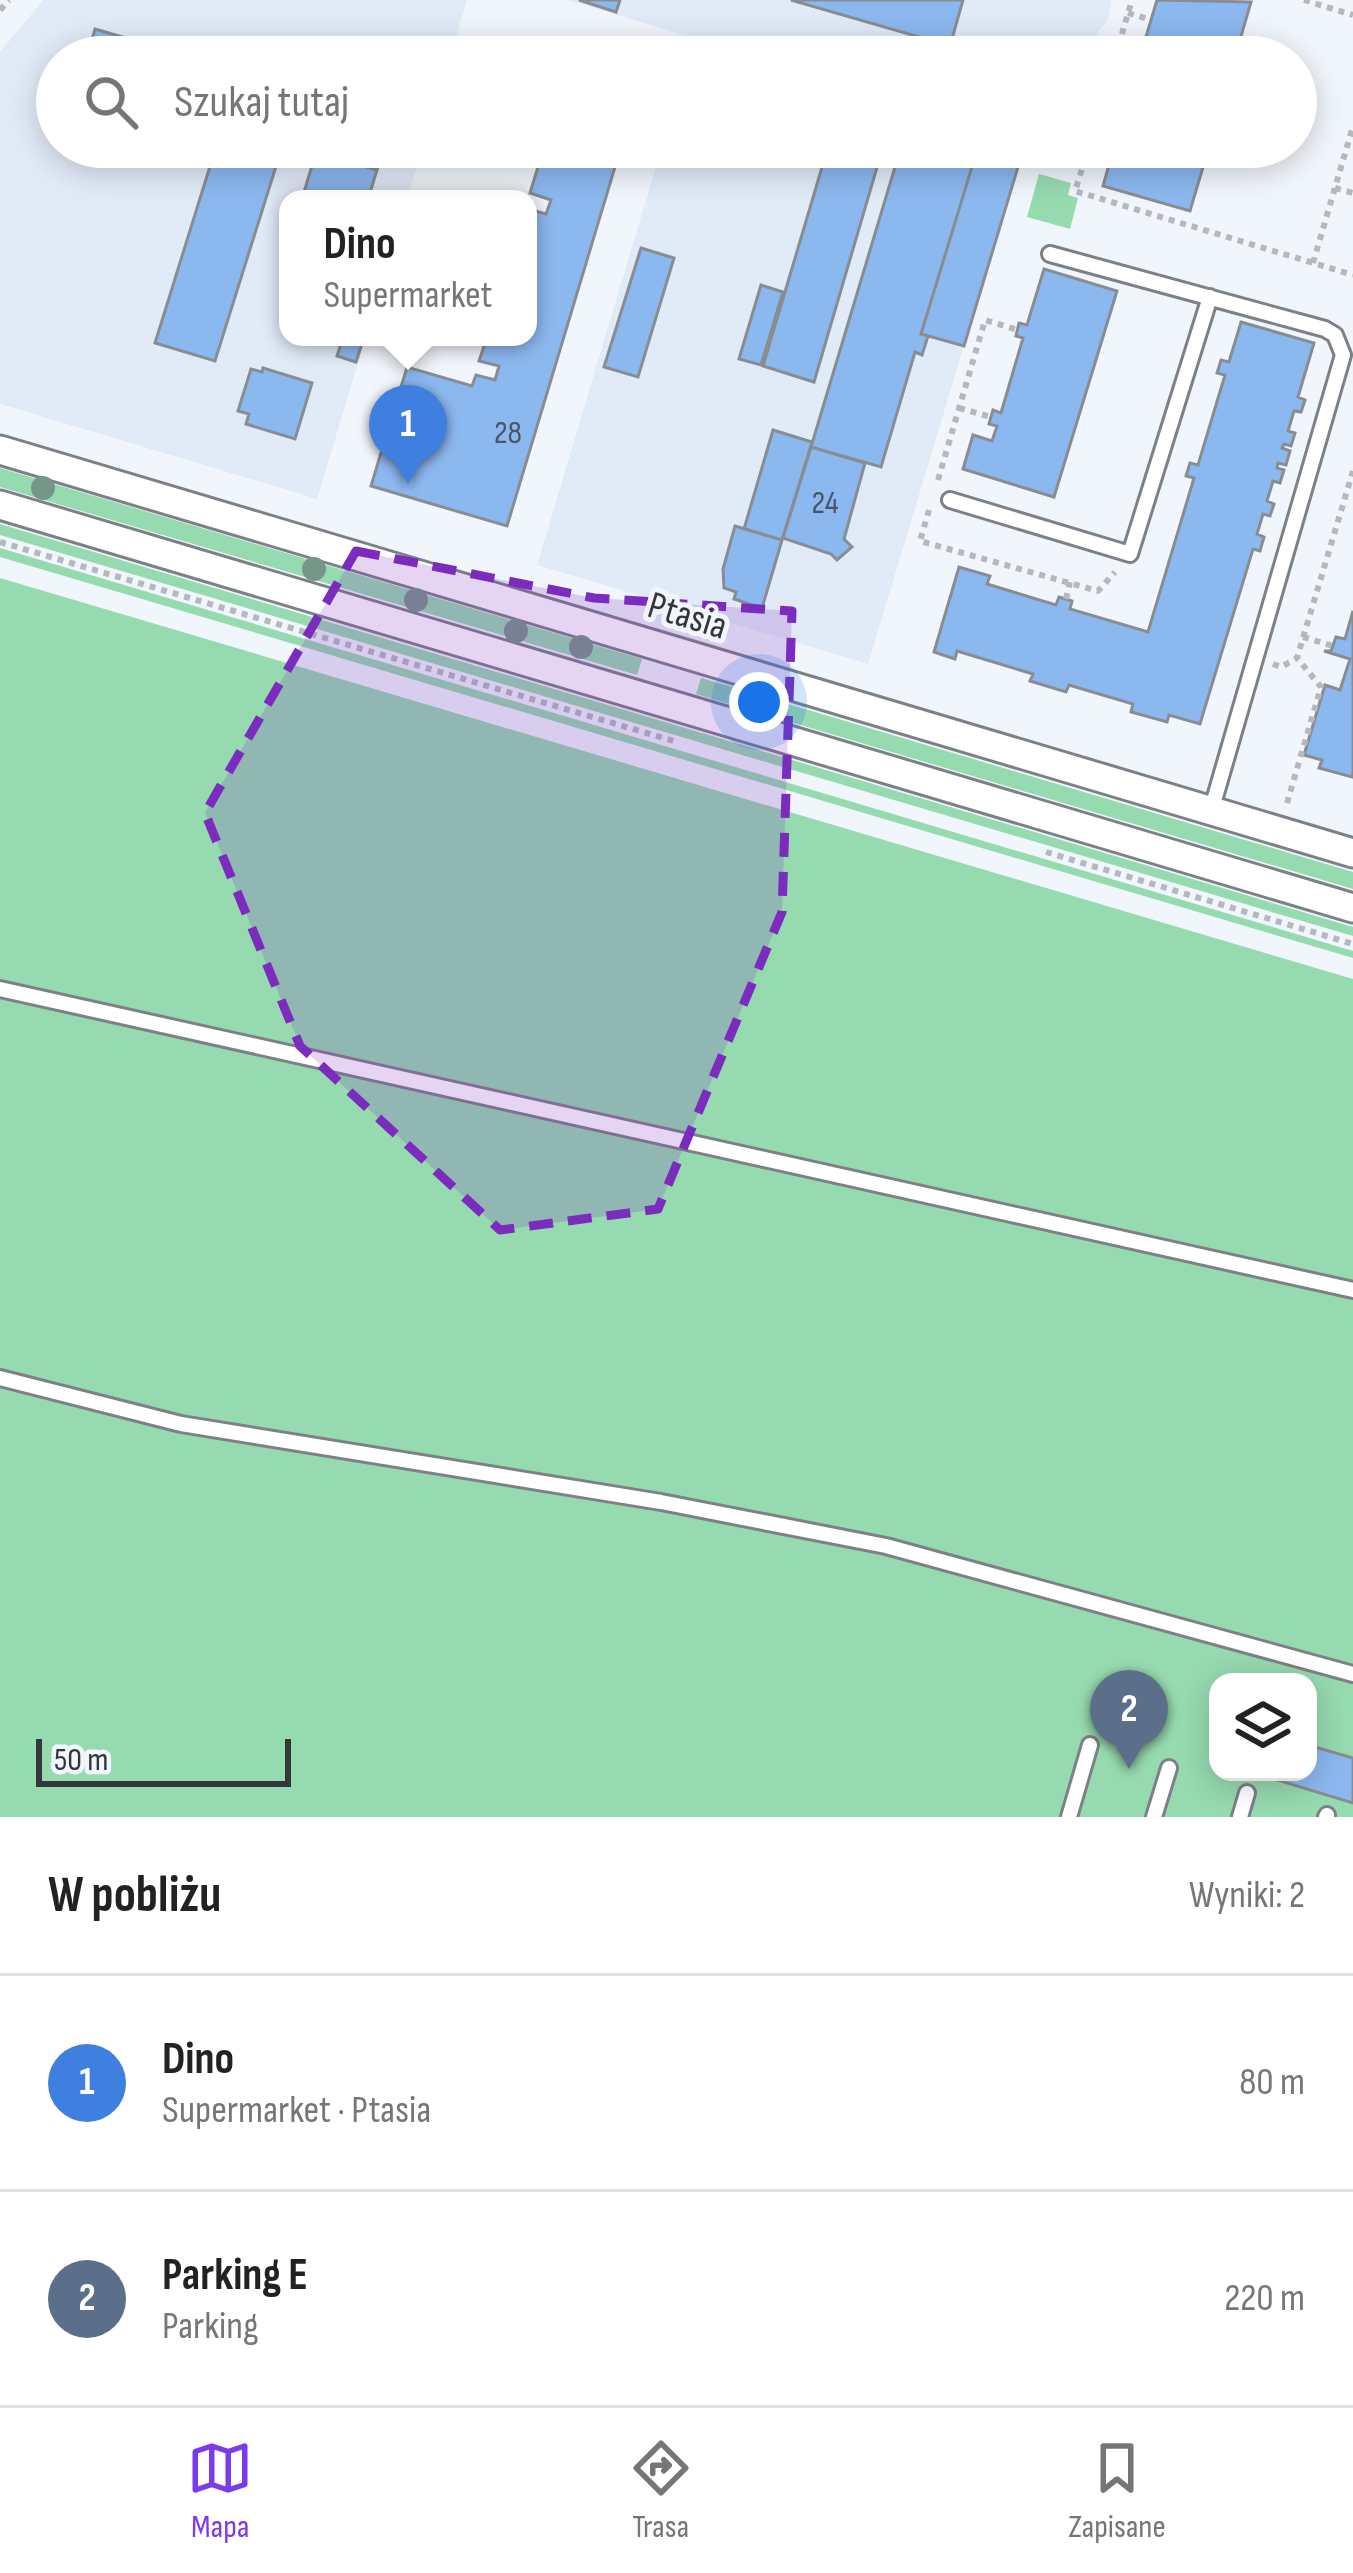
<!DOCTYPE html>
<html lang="pl">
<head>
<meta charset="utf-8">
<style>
	body { margin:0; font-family:"Sofia Sans Condensed",sans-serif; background:#f2f2f2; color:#222 }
	.controls { position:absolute; right:36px; bottom:36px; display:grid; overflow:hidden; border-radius:24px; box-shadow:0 6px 30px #0003 }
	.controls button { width:108px; height:108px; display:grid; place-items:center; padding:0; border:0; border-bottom:3px solid #e0e0e0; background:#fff; color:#222; font:60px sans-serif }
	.scale { position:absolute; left:36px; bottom:30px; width:255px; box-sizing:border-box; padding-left:12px; border:6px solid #343639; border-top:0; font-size:33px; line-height:42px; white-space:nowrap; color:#343639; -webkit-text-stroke:9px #f1f6fc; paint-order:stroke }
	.you { position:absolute; left:759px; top:702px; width:42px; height:42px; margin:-30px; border:9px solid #fff; border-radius:50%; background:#1a73e8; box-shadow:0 0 0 18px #1a73e833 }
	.badge { display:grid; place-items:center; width:78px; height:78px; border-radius:50%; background:#7c3aed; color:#fff; font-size:39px; font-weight:700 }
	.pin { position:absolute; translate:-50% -99px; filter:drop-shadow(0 3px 6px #0008) }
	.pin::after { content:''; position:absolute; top:63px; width:42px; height:36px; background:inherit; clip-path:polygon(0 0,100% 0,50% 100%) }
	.popup { position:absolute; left:279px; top:190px; width:258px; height:156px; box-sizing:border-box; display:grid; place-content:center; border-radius:24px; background:#fff; filter:drop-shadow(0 3px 9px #0005); font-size:39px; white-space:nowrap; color:#767676 }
	.popup b { font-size:45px; color:#222 }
	.popup::after { content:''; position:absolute; left:50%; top:100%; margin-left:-24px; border:24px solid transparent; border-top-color:#fff }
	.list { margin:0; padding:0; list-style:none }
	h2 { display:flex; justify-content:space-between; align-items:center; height:156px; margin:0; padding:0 48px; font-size:51px }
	h2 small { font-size:39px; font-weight:400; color:#767676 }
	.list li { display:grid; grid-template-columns:78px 1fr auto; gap:36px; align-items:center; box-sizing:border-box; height:216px; padding:0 48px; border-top:3px solid #e0e0e0 }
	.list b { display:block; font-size:45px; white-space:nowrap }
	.list p { margin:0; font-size:39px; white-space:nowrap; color:#767676 }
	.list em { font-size:39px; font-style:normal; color:#767676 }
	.icon { flex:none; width:66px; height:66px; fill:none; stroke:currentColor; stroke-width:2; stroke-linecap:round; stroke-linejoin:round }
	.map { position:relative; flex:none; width:1353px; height:1817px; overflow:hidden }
	.search { position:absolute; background:#fff; box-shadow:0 6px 30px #0003; left:36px; right:36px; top:36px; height:132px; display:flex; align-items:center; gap:30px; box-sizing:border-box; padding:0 42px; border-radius:66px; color:#767676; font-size:45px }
	.sheet { height:588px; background:#fff }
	nav { display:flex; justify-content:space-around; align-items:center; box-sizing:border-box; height:168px; border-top:3px solid #e0e0e0; background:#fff; font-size:33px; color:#767676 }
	nav a { display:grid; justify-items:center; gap:6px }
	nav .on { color:#7c3aed }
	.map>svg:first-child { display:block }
	.built { fill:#e1ebf8 }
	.green { fill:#96dab0; fill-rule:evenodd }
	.building { fill:#8cb8f0; stroke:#888d92; stroke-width:3 }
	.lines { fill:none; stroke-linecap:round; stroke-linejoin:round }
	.lane-casing { stroke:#7d8187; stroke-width:20 }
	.street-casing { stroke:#7d8187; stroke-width:33 }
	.path { stroke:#b5b9be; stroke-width:6; stroke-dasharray:6 6; stroke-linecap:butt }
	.lane { stroke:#fff; stroke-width:14 }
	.street { stroke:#fff; stroke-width:27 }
	.tree { fill:#769689 }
	.marked { fill:#7b2cbf; fill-opacity:0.2; stroke:#7b2cbf; stroke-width:9; stroke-dasharray:24 15; stroke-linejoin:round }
	.labels { text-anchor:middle; stroke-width:10; stroke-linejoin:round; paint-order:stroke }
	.number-label { font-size:33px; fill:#4a5667 }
	.street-label { font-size:39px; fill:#343639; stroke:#f1f6fc }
</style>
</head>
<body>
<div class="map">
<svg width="1353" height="1817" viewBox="0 0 1353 1817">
	<rect width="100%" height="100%" fill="#f1f6fc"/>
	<path class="built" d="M43 0H467L450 57H57V147H423L407 199H288V337H366L317 499 0 404V52Z
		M567 0H1111L1108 20 1097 33 1091 57H689L694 38Z
		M662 147H1024L868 664 537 565Z"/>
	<path class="green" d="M1039 174 1071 183 1068 195 1078 198 1070 229 1027 217Z
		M0 468 642 659 637 675 0 487Z
		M0 524 1353 927V936L0 535Z
		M0 548 1353 951V958L0 557Z
		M0 578 1353 979V1817H0ZM1218 1682H1308V1772H1218Z
		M701 678 1353 872V889L696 694Z"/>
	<path class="building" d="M579 0H620L616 12Z
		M791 0H963L950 46Z
		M1157 0 1251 2 1235 57H1140Z
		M95 29 191 57H87Z
		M711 43 757 57H707Z
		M216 147H282L215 361 155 343Z
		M318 147H382L383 153 377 170 316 152Z
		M544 147H621L507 526 371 486 407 367 472 386 476 375 495 380 499 366 479 361 487 337H528V209L546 214 551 200 530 193Z
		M828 147H883L814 382 763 366Z
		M901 147H978L921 334 928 336 922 355 915 352 881 467 811 447Z
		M978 147H1024L964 346 921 334Z
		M1114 147H1209L1190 211 1103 186Z
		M316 152 377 170 368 199H302Z
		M641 248 674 258 638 377 604 367Z
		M1044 269 1117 291 1054 497 963 469 973 435 992 441 997 426 989 424 993 410 1001 413 1023 338 1016 336 1019 323 1027 325Z
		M761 285 783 292 761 365 739 359Z
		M1241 322 1314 343 1298 397 1305 400 1301 412 1294 411 1288 431 1295 433 1291 446 1284 444 1282 448 1290 451 1286 465 1278 463 1277 468 1284 470 1280 483 1273 481 1267 501 1274 504 1270 516 1263 514 1257 534 1264 537 1260 551 1253 549 1200 724 1169 715 1167 722 1131 712 1133 704 1069 685 1066 692 1030 681 1033 674 957 651 955 659 934 652 959 567 990 576 987 584 1056 605 1059 597 1066 599 1072 601 1070 609 1148 632 1194 478 1186 476 1190 463 1198 465 1225 375 1217 373 1219 367 1221 360 1229 362Z
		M343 337H364L356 362 337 356Z
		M263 368 312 383 295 439 246 424 249 414 238 411 251 369 262 372Z
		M773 430 812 442 782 540 744 529Z
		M811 447 865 463 844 539 852 547 837 560 831 554 783 538Z
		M735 526 782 540 762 608 734 599 736 592 724 588 723 569Z
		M1353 611V773L1352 777 1319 768 1322 760 1304 755 1325 685 1340 690 1350 659 1324 651H1331L1336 637 1345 639Z
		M1308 1745 1353 1758V1803L1251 1772H1308Z"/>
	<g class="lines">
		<g class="lane-casing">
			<path id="lane" d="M1050 254 1325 329 1335 335 1343 355 1211 811
				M950 500 1130 554 1210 297
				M0 989 1353 1290
				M0 1378 181 1424 661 1502 886 1546 1353 1674
				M1069 1817 1090 1745
				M1154 1817 1169 1768
				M1240 1817 1247 1793
				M1326 1817 1327 1815"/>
		</g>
		<g class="street-casing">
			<path id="street" d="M0 450 1353 853
				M0 505 1353 908"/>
		</g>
		<path class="path" d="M1304 0 1353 15
			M0 10 9 0
			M1128 13 1151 20
			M1115 57 1132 0
			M1089 147 1075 191 1353 275
			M1335 188 1353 193
			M1313 263 1353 126
			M959 408 991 417
			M938 480 985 320 1018 330
			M929 510 920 541 1098 591 1115 572
			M0 542 677 742
			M1066 599 1070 582
			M1303 637 1333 646
			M1273 664 1281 667 1297 658
			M1287 803 1321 687 1297 658 1353 471
			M1046 852 1353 944"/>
		<use href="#lane" class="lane"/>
		<use href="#street" class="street"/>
	</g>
	<g class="tree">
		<circle cx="43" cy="488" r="12"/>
		<circle cx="314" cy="569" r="12"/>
		<circle cx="416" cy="600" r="12"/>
		<circle cx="516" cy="631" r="12"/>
		<circle cx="581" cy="647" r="12"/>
	</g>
	<path class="marked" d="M356 551 594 598 792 611 782 912 658 1209 500 1230 300 1046 205 813Z"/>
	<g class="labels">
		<g class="number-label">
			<text x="508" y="443">28</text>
			<text x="825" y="513">24</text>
		</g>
		<g class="street-label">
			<text transform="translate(688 614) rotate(17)" y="14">Ptasia</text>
		</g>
	</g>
</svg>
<div class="controls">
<button><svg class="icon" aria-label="layers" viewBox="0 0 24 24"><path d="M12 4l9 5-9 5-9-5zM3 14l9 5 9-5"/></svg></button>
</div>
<div class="scale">50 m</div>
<div class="you"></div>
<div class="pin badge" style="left:408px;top:484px;background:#3f7fe0">1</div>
<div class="popup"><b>Dino</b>Supermarket</div>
<div class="pin badge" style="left:1129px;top:1769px;background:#5c6f8a">2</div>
<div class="search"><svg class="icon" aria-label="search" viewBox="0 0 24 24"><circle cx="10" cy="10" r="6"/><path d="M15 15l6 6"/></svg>Szukaj tutaj</div>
</div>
<section class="sheet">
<h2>W pobliżu<small>Wyniki: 2</small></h2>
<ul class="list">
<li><span class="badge" style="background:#3f7fe0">1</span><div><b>Dino</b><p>Supermarket · Ptasia</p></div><em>80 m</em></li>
<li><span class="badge" style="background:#5c6f8a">2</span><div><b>Parking E</b><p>Parking</p></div><em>220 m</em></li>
</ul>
</section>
<nav>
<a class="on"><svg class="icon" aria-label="map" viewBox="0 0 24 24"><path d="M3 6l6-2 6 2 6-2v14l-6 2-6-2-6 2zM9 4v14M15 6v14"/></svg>Mapa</a>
<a><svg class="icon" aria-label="directions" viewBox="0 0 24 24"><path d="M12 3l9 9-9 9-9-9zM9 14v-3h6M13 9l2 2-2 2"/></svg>Trasa</a>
<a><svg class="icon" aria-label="saved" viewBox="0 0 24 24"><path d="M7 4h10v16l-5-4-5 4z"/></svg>Zapisane</a>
</nav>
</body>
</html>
